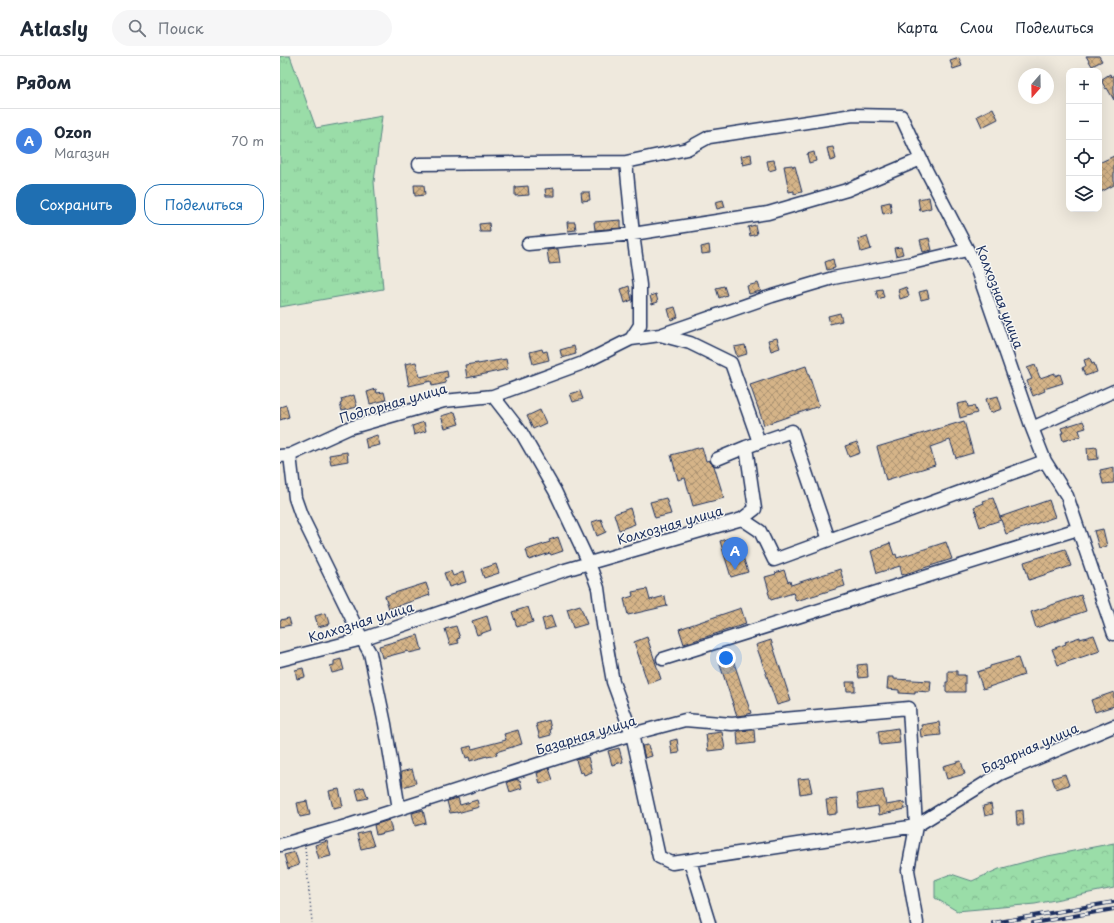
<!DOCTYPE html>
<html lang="ru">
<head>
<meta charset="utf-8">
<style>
	body { margin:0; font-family:"Playpen Sans",sans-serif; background:#f6f6f7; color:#1f2937 }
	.controls { position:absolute; right:12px; top:12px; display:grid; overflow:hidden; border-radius:8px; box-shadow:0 4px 16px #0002 }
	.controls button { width:36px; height:36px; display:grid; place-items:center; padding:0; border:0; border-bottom:1px solid #e0e1e3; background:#fff; color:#1f2937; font:20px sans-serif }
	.compass { position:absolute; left:738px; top:12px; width:36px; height:36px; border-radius:50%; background:#fff; box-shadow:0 4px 16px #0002; rotate:200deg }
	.you { position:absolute; left:446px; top:602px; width:14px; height:14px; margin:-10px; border:3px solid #fff; border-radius:50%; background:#1a73e8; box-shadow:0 0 0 6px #1a73e833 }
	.badge { display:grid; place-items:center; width:26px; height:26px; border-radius:50%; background:#1f6fb2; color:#fff; font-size:13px; font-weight:700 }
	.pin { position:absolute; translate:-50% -33px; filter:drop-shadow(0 1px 2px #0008) }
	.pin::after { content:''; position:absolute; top:21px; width:14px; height:12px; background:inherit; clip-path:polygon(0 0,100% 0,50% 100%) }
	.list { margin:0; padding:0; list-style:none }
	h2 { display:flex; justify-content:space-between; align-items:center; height:52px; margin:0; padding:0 16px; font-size:17px }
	h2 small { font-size:13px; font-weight:400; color:#747a83 }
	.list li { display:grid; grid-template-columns:26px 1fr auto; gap:12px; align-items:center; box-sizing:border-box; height:64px; padding:0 16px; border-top:1px solid #e0e1e3 }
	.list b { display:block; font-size:15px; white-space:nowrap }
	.list p { margin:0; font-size:13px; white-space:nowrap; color:#747a83 }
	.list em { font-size:13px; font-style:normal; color:#747a83 }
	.actions { display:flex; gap:8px; padding:12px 16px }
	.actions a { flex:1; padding:9px 0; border:1px solid #1f6fb2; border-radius:16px; text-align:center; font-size:14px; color:#1f6fb2 }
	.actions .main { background:#1f6fb2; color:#fff }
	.icon { flex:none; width:22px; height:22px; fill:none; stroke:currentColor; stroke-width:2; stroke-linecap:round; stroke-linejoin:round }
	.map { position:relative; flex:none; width:834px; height:867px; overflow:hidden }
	header { display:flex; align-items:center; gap:24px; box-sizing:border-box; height:56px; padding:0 20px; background:#fff; border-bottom:1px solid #e0e1e3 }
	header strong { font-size:19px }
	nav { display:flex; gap:22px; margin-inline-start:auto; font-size:14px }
	.search { width:280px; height:36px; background:#f6f6f7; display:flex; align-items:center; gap:10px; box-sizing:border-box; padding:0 14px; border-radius:22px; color:#747a83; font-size:15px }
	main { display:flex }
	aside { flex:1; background:#fff }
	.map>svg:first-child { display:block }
	.grass { fill:url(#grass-tufts); stroke:#5a8683 }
	.forest { fill:url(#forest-crowns); stroke:#5a8683 }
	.building { fill:url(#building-cross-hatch); stroke:#1b2f5e }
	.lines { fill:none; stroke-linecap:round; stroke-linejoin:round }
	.minor-casing { stroke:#1b2f5e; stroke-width:15 }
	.path { stroke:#1b2f5e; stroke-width:1.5; stroke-dasharray:1 3; stroke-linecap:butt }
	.minor { stroke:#f6f6f2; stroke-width:12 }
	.rail-casing { stroke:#1b2f5e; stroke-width:4 }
	.rail { stroke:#f6f6f2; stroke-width:2.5; stroke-dasharray:8; stroke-linecap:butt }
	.labels { text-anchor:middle; stroke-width:3; stroke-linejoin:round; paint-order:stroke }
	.street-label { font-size:13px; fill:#1b2f5e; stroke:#f6f6f2 }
</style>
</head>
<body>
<header>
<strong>Atlasly</strong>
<div class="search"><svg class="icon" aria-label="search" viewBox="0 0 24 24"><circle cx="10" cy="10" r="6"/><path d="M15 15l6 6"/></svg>Поиск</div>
<nav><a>Карта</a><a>Слои</a><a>Поделиться</a></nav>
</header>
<main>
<aside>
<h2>Рядом<small></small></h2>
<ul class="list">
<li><span class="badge" style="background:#3f7fe0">A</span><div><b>Ozon</b><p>Магазин</p></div><em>70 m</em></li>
</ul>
<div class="actions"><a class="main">Сохранить</a><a>Поделиться</a></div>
</aside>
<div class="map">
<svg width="834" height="867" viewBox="0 0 834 867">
	<defs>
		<pattern id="grass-tufts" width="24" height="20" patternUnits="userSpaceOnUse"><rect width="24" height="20" fill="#9adda8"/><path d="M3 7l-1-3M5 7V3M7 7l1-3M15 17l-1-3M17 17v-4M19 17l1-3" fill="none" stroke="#84be93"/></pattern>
		<pattern id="forest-crowns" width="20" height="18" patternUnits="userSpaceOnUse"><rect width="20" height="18" fill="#9adda8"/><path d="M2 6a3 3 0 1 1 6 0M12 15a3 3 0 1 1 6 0" fill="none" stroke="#84be93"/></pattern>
		<pattern id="building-cross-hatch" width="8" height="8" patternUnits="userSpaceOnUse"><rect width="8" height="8" fill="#d5b488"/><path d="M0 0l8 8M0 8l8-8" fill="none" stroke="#ac9372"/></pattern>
	</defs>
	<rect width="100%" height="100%" fill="#efe9dd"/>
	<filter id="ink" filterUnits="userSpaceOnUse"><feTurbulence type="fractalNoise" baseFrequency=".025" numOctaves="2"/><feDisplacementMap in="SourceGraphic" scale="8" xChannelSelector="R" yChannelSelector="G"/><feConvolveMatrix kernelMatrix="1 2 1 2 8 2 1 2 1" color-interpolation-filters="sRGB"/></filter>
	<g filter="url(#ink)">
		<path class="grass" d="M0 0H10L36 72 102 60 94 126 103 233 0 251Z"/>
		<path class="forest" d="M834 787V832L755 848 677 855 655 842V824L671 818 692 825 719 813 763 801Z"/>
		<path class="building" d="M806 0H819L822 5 812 10Z
			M679 2 682 10 673 13 670 5Z
			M830 18 831 21 834 19V44L827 32 826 33 822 26 823 25 822 23Z
			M713 52 718 63 702 71 697 60Z
			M553 91 556 103 550 105 547 92Z
			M534 96 536 105 529 107 527 98Z
			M471 98 472 107 463 109 461 100Z
			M834 100V129L819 137V107Z
			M494 104 496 113 489 115 487 105Z
			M512 109 513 111 515 110 522 136 514 138V135L509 136 504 110Z
			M134 129H144L145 139 135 140Z
			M248 130 249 139 235 140V131Z
			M274 132V140H266L265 133Z
			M301 136H309L310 144 302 145Z
			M649 141 651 152 640 155 638 143Z
			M443 144 445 151 437 153 435 146Z
			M610 146 612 156 603 158 601 148Z
			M341 164V172L315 174 314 166Z
			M287 166H295L296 174 288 175Z
			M209 167 210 176H200L199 168Z
			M475 169 477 178 470 180 468 171Z
			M587 180 591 193 581 196 578 183Z
			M649 182 652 194 643 196 640 184Z
			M429 189 430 197 422 198 421 191Z
			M621 191 623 198 616 200 614 192Z
			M278 193 280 207 269 208 267 194Z
			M553 203 555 212 547 214 545 206Z
			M478 227 481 235 469 238 467 230Z
			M349 230 352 244 345 247 341 233Z
			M444 230 447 239 439 242 436 232Z
			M626 231 629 240 620 243 618 234Z
			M602 233 604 241 598 243 596 234Z
			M647 234 649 242 641 244 639 236Z
			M376 238 378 246 372 248 370 240Z
			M395 251 398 261 391 264 388 253Z
			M560 257 562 265 550 268 548 260Z
			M497 282 500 292 491 295 488 284Z
			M465 289 467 298 457 301 454 291Z
			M294 290 296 298 282 302 280 294Z
			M262 293 263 296 267 295 269 304 253 308 250 296Z
			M810 302 812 308 814 307 817 316 805 320 802 312 806 310 804 304Z
			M226 303 228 313 187 322 185 309 198 307V308Z
			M136 306 140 321 167 315 168 321 164 322 166 327 152 330 151 325 129 330 125 308Z
			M755 309 760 322 775 317V320L780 318 783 327 764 333 765 335 753 340 747 325 752 323 747 312Z
			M526 310 539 350 484 369 470 329Z
			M96 333 97 337 104 336 106 344 90 348 87 336Z
			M300 335 303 343 293 346 290 338Z
			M74 339 77 351 62 355 60 348 62 347 61 343Z
			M718 340 722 353 710 357 706 343Z
			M687 346 688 351 694 350 697 357 680 362 677 348Z
			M6 349 9 361 0 364V351Z
			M260 354 266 367 253 373 247 360Z
			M175 356 179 368 165 372 161 360Z
			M684 365 693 397 676 402 670 384 650 391 655 409 606 424 597 391Z
			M803 365 806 372 799 374 801 380 783 385 781 377H783L781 372Z
			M144 366 146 375 134 379 132 370Z
			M97 379 100 389 87 392 85 383Z
			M577 386 580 397 569 401 565 390Z
			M422 391 426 405 430 404V406L434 410 444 442 413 450 405 422 398 424 391 399Z
			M817 391 818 403 808 404 807 392Z
			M67 396 68 405 51 408 49 399Z
			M834 411V427L823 428 820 414Z
			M386 442 391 458 375 462 370 446Z
			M713 442 721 464 700 471 696 459 697 458 694 451 704 447 703 445Z
			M769 444 775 461 726 478 720 461Z
			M350 452 355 468 339 474 334 458Z
			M321 463 326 476 317 480 312 466Z
			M823 473 827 490 819 492 814 475Z
			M456 480 468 516 451 521 440 485Z
			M278 481 283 495 271 499 270 497 249 504 246 494 270 486 269 484Z
			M666 486 672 503 622 519 620 510 597 517 591 495 602 491V490L610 487 614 499 616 498 617 502Z
			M785 493 791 510 749 524 744 506Z
			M216 508 219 517 204 522 201 513Z
			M560 513 565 530 516 545 513 537 491 544 488 536 489 535 485 521 496 518 495 517 504 514 508 526 510 525 511 529Z
			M171 515 173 520 183 516 186 526 169 531 164 517Z
			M146 527 150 539 109 553 105 540Z
			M367 533 370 544 385 540 387 550 348 559 344 543 353 540 352 536Z
			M801 539 806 555 756 572 751 556Z
			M300 549 307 568 293 572 287 553Z
			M248 551 253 566 237 571 232 556Z
			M461 552 466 568 404 588 399 573Z
			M45 557 46 561 48 560 50 568 38 571 35 560Z
			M207 560 211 574 197 579 192 565Z
			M271 560 275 571 265 574 262 563Z
			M9 562 11 569 0 571V564Z
			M176 570 180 582 177 583 179 587 170 589 165 573Z
			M138 579 142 594 129 597 128 595 102 602 99 590Z
			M814 579 820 595 778 609 772 593 786 588 785 586 800 581V583Z
			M367 581 381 623 368 628 354 586Z
			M491 584 511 645 497 649 476 589Z
			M451 598 471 657 465 659 457 660 438 603Z
			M738 602 744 619 703 633 697 616 710 612V610Z
			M61 603 64 614 52 617 50 610 54 609V605Z
			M587 608 588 621 579 622 577 609Z
			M23 612 25 621 17 623 15 614Z
			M668 615H677V619H685V636H666V626H668Z
			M608 621H614V623L651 625 650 636 635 635V638L619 637V634L607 633Z
			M566 626H575V635H567Z
			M834 636V650L815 656 811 644Z
			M269 664 271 673H270L271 679 260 682 256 668Z
			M659 666 661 679 641 681 640 673H642L641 669Z
			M618 672 620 687 600 689 598 675Z
			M238 674 242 688 216 696 217 699 207 701V700L190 705 189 701 186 702 183 692 191 690 192 693 226 684 224 678Z
			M474 674 475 687 458 689 457 675Z
			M442 676 445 693 428 695 426 678Z
			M397 683 399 697 392 698 390 685Z
			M368 689 369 693H370L372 700 365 702 362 690Z
			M339 692 343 706 332 709 328 695Z
			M308 701 312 716 304 719 303 716 300 717 296 704Z
			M681 705 685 718 667 723 663 710Z
			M269 712 273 724 260 728 257 717Z
			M132 713 136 727 123 731 121 716Z
			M785 718 789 729 776 733 772 722Z
			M529 722 532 736 520 738 518 723Z
			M238 723V725L240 724 242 732 230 736 227 726Z
			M84 731 88 742 79 744 76 733Z
			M59 733 63 750 53 752 49 735Z
			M603 734 606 749 624 746 625 753 599 759 598 750 579 753 577 738Z
			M178 742 180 749 197 744 199 751 177 757V756L170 757 167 745Z
			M557 743 558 756H556V758L548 759 546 744Z
			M27 745 30 759 20 761 17 747Z
			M711 748 713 758 705 760 703 750Z
			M143 754 146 767 135 770 132 757Z
			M743 754 744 769H737L736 755Z
			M109 764 112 775 96 779 94 769Z
			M89 775 94 790 81 793 77 778Z
			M47 785 51 800 39 803 35 789Z
			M15 796 19 809 8 813 4 799Z"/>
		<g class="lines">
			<g class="minor-casing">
				<path id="minor" d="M139 108 346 106
					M248 188 353 178 488 157 567 134 641 103
					M380 279 410 287 451 307 479 386
					M351 283 380 279 492 240 553 222 632 207 687 194
					M213 340 303 307 351 283 360 269V229L353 178 346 106 407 93 429 81 573 59 621 60 644 110 695 208 752 372 765 405 787 440 834 578
					M752 372 834 335
					M10 399 15 442 21 459 82 583 90 597 105 668 119 753
					M0 400 10 399 69 372 164 345 213 340 241 376 275 435 309 507 318 532 323 569 333 626 352 678 379 801 392 807 636 770 629 652 492 664 452 668 405 664 352 678 66 770 0 789
					M437 403 466 391 512 375 549 484
					M462 463 475 453 466 391
					M383 603 798 473
					M0 604 82 583 285 514 462 463 480 475 494 504 765 405
					M410 805 429 867
					M637 867 628 814 636 770 720 718 834 670"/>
			</g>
			<path class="path" d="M25 791 32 866V867"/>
			<use href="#minor" class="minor"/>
			<g class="rail-casing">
				<path id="rail" d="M713 867 834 846
					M753 867 834 853"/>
			</g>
			<use href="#rail" class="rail"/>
		</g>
	</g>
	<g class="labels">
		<g class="street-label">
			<text transform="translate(720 241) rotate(69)" y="5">Колхозная улица</text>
			<text transform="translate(113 347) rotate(-16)" y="5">Подгорная улица</text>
			<text transform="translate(390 469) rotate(-16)" y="5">Колхозная улица</text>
			<text transform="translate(81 566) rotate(-17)" y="5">Колхозная улица</text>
			<text transform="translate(306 679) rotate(-17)" y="5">Базарная улица</text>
			<text transform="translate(750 692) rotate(-24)" y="5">Базарная улица</text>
		</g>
	</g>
</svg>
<div class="controls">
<button>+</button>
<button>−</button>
<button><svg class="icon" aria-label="locate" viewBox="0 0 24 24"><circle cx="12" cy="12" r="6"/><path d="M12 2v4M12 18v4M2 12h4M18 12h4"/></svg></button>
<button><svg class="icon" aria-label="layers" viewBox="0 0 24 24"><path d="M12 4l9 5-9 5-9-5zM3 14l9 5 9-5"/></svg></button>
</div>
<svg class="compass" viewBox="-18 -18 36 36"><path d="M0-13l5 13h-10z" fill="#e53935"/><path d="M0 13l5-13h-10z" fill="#747a83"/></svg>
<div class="you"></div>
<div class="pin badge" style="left:455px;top:514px;background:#3f7fe0">A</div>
</div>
</main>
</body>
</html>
